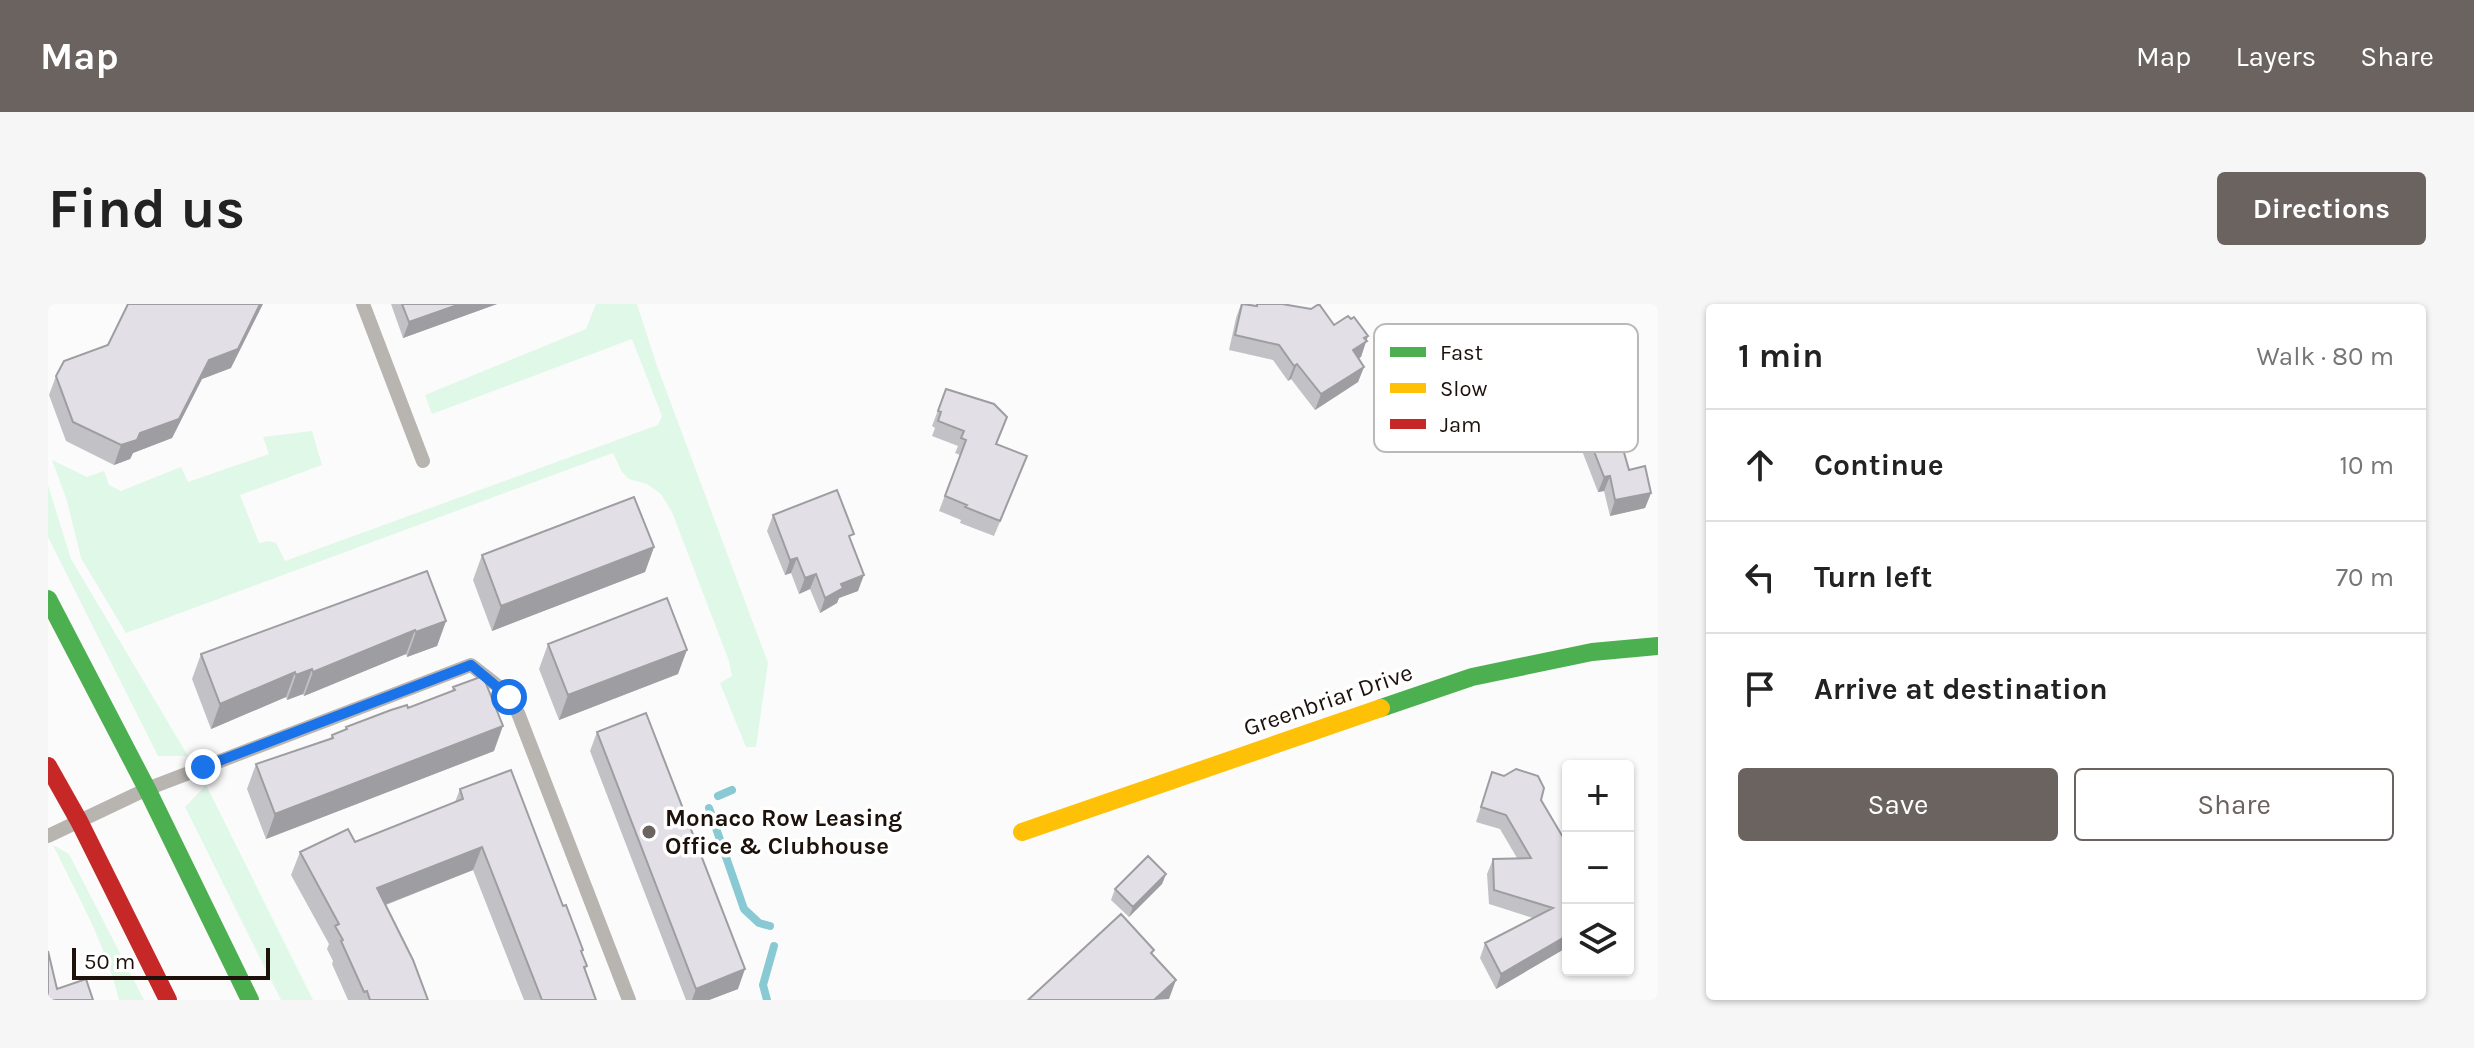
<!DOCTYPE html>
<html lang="en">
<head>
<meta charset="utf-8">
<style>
	body { margin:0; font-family:Karla,sans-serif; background:#f6f6f6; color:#222 }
	.controls { position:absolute; right:24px; bottom:24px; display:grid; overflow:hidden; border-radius:8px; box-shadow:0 2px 6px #0004 }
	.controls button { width:72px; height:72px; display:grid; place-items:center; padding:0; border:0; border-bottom:2px solid #e0e0e0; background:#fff; color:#222; font:40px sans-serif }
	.scale { position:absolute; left:24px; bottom:20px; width:198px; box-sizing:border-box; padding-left:8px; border:4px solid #1d110b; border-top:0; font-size:22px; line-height:28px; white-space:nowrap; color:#1d110b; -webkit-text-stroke:6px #fff; paint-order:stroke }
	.stop { position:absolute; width:24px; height:24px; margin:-18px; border:6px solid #1a73e8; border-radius:50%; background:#fff }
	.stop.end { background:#1a73e8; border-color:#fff; box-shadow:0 2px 8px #0008 }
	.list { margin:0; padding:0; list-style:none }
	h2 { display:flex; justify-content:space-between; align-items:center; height:104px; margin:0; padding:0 32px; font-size:34px }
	h2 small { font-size:26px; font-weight:400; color:#767676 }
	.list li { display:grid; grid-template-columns:52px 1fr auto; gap:24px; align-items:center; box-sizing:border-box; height:112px; padding:0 32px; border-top:2px solid #e0e0e0 }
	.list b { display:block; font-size:30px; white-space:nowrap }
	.list em { font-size:26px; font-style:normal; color:#767676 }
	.actions { display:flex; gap:16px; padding:24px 32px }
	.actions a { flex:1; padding:18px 0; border:2px solid #6b635f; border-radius:8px; text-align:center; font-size:28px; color:#6b635f }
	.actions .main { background:#6b635f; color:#fff }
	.icon { flex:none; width:44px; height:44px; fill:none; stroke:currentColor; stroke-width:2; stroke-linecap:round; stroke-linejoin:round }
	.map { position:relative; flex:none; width:1610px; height:696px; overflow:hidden; border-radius:8px }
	header { display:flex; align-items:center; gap:48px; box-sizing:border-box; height:112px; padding:0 40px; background:#6b635f; color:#fff }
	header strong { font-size:38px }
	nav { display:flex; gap:44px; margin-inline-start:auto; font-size:28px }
	.intro { display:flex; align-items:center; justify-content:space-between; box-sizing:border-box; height:192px; padding:0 48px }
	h1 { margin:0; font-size:56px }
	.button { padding:20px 36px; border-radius:8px; background:#6b635f; color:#fff; font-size:28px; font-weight:700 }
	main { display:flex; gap:48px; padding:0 48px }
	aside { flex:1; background:#fff; border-radius:8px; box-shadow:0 2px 6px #0004 }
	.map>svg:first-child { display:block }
	.green { fill:#dff8e8 }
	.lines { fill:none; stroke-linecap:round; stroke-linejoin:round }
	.stream { stroke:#88c9d3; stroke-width:8 }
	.lane { stroke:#b8b4b0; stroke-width:14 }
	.fast { stroke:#4caf50; stroke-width:18 }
	.slow { stroke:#ffc107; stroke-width:18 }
	.jam { stroke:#c62828; stroke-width:18 }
	.wall { fill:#c2c1c6 }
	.shaded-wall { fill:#9e9da1 }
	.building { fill:#e2e0e6; stroke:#9e9da1; stroke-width:2 }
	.route { stroke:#1a73e8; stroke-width:10 }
	.poi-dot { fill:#6b635f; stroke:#fff; stroke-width:3 }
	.labels { text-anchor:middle; stroke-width:7; stroke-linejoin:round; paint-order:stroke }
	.street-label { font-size:24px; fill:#1d110b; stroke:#fff }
	.poi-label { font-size:24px; font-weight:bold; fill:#1d110b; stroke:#fff; text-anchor:start }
	.key { fill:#fff; stroke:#bbb8b6; stroke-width:2 }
	.key-label { font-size:22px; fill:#1d110b }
</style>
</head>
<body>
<header>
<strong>Map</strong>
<nav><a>Map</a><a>Layers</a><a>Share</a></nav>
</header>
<div class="intro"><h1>Find us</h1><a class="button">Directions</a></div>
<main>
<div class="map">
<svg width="1610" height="696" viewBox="0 0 1610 696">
	<rect width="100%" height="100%" fill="#fbfbfb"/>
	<path class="green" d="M548 0H589L609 62 720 359 708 443H698L672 379 684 372 681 357 624 208 613 190 599 180 581 175 574 168 565 149 78 329 33 254 19 197 4 156 39 173 56 167 61 181 73 187 133 163 140 178 221 150 215 133 264 127 274 161 192 191 211 239 221 237 228 239 237 257 610 121 614 112 584 35 384 110 377 91 538 25Z
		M0 181 23 255 140 452H110L0 233Z
		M158 481 265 696H233L137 503Z
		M5 541 21 550 96 696H71C58 641 30 592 5 541Z"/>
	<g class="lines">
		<path class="stream" d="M670 492 684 486
			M661 504 696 605 711 619 722 622
			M719 696 715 681 726 642"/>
		<path class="lane" d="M315 0 375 157
			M0 532 99 485 423 361 455 386 470 409 581 696"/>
		<path class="fast" d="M0 295 99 485 202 696
			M1333 404 1424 373 1544 348 1610 342"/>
		<path class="slow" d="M974 528 1333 404"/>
		<path class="jam" d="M0 462 31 517 120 696"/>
	</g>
	<path class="wall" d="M343 0H449L355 34Z
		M1193 0 1208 1V0H1234L1318 36 1313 53 1310 54 1316 63 1310 78 1267 106 1243 75 1240 77 1225 56 1181 46 1188 14Z
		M60 41 183 64 154 75 124 134 85 149 82 155 66 161 18 137 1 91 8 72Z
		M1500 72 1575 108 1572 135 1581 166 1603 189 1597 204 1562 212 1556 187 1550 188 1524 121 1502 103 1505 95 1495 87Z
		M898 85 973 168 946 232 912 219 913 216 891 207 912 151 907 149 910 142 884 132 887 124 884 122Z
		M725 211 803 238 810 287 791 294 789 299 772 309 762 285 751 290 743 269 737 271 719 227Z
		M606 243 597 268 444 327 425 276 434 251Z
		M398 317 389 342 359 353 358 350 256 392 255 390 239 396 238 393 163 425 144 375 153 350Z
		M500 340 630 370 511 416 491 365Z
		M405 383 446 447 218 535 199 485 208 460 282 435 284 431 297 426 298 423 360 404 404 387Z
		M549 428 690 685 661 696H638L542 447Z
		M1444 468 1493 496 1517 602 1518 644 1448 685 1432 654 1437 639 1485 614 1441 600 1439 570 1445 555 1469 554 1452 525 1428 518Z
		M412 485 515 602 535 646 534 649 539 662 537 667 548 696H476L425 566 338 601 380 696H300L284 660 285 657 279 645 281 640 243 571 252 548 307 538 407 498Z
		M1118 570 1114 580 1081 613 1063 596 1067 585Z"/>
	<path class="shaded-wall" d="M212 0H215L183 64 154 75 124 134 85 149 82 155 66 161 73 141 92 129Z
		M412 0H449L355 34 361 18Z
		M1320 32 1313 53 1299 62 1305 46Z
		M1249 60 1243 75 1240 77 1246 62Z
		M1316 63 1310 78 1267 106 1273 90Z
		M1580 95 1574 110 1573 96Z
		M1577 122 1571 137 1569 124Z
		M1562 172 1556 187 1550 188 1556 173Z
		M1603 189 1597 204 1562 212 1567 196Z
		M606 243 597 268 444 327 453 302Z
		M749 254 743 269 737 271 742 256Z
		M768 270 762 285 751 290 757 274Z
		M816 271 810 287 791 294 789 299 772 309 777 294 793 280Z
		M398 317 389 342 359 353 368 328Z
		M367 326 358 350 256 392 265 368Z
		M639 346 630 370 511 416 520 391Z
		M264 365 255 390 239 396 248 371Z
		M247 368 238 393 163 425 172 400Z
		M455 422 446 447 218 535 227 510Z
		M434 543 425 566 321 607 329 584Z
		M1118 570 1114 580 1081 613 1085 603Z
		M1520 631V639L1518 644 1448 685 1453 670Z
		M697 665 690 685 661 696H644L648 685Z
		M1128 676 1121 695 1106 696Z"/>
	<path class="building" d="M80 0H212L190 45 161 56 131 115 92 129 89 136 73 141 25 118 8 72 16 57 60 41Z
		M354 0H412L361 18Z
		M1194 0 1209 2V0H1234L1263 5 1271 0 1286 21 1300 12 1303 15 1306 13 1320 32 1316 34 1319 37 1305 46 1316 63 1273 90 1249 60 1246 62 1231 41 1187 31Z
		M1517 45 1546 64 1551 58 1564 66 1572 76 1580 95 1573 96 1577 122 1569 124 1581 166 1597 162 1603 189 1567 196 1562 172 1556 173 1530 106 1508 88 1513 81 1500 72Z
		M898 85 946 100 959 113 948 140 979 152 952 217 917 203 919 201 897 192 918 136 913 134 916 127 890 117 893 108 890 107Z
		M789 186 806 230 801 232 816 271 793 280 795 284 777 294 768 270 757 274 749 254 742 256 725 211Z
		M586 193 606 243 453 302 434 251Z
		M379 267 398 317 368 328 367 326 265 368 264 365 248 371 247 368 172 400 153 350Z
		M619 294 639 346 520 391 500 340Z
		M435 372 455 422 227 510 208 460 285 434 284 431 299 425 298 423 343 406 359 401 360 404 407 386 405 383Z
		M598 409 697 665 648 685 549 428Z
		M1468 465 1490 472 1496 484 1493 496 1519 540 1520 591 1517 602 1520 608V631L1453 670 1437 639 1505 604 1446 586 1445 555 1483 554 1458 511 1433 503 1444 468 1456 472Z
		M463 466 515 602 518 601 535 646 533 647 539 662 536 663 548 696H494L434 543 329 584 365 656 380 696H322L319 687 316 688 293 637 295 636 287 622 291 620 252 548 300 525 307 538 415 495 412 485Z
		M1100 552 1118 570 1085 603 1067 585Z
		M1073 610 1106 646 1103 649 1128 676 1106 696H980Z
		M0 647 9 685 38 675 45 696H0Z"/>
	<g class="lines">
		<path class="route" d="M155 463 423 361 461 393"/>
	</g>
	<circle class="poi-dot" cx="601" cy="528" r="8"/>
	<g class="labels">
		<g class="street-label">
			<text transform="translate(1280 396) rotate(-19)" y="8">Greenbriar Drive</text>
		</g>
		<g class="poi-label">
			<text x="617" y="522">Monaco Row Leasing<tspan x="617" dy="28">Office &amp; Clubhouse</tspan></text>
		</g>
	</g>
	<rect x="1326" y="20" width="264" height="128" rx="12" class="key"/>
	<rect x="1342" y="43" width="36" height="10" fill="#4caf50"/>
	<rect x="1342" y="79" width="36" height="10" fill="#ffc107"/>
	<rect x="1342" y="115" width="36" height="10" fill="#c62828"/>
	<g class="key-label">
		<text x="1392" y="56">Fast</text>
		<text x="1392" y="92">Slow</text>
		<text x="1392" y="128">Jam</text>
	</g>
</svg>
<div class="controls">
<button>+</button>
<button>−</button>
<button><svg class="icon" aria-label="layers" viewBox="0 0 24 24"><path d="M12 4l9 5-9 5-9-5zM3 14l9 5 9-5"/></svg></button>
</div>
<div class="scale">50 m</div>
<div class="stop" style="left:461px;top:393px"></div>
<div class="stop end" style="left:155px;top:463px"></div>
</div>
<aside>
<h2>1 min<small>Walk · 80 m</small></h2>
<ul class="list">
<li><svg class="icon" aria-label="ahead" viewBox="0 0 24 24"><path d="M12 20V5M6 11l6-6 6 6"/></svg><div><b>Continue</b></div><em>10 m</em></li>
<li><svg class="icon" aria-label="left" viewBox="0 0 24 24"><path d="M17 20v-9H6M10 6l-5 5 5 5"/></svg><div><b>Turn left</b></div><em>70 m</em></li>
<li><svg class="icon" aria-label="arrive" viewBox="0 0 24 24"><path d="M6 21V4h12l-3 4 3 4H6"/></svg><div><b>Arrive at destination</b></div></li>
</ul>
<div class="actions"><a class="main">Save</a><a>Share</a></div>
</aside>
</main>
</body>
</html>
